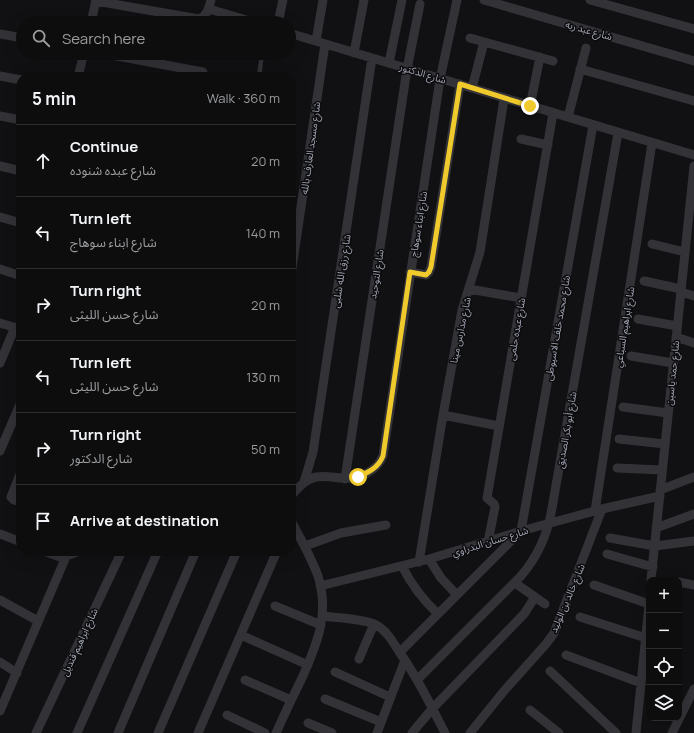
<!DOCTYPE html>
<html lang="en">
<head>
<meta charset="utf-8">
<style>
	body { margin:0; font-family:Manrope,"Noto Sans Arabic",sans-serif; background:#161617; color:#f1f3f6 }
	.controls { position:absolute; right:12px; bottom:12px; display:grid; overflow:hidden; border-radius:8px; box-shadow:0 4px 16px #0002 }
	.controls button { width:36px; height:36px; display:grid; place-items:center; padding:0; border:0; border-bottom:1px solid #2d2d2e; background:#0d0d0e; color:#f1f3f6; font:20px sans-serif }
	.stop { position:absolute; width:12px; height:12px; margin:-9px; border:3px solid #f0ca2c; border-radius:50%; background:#fff }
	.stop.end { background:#f0ca2c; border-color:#fff; box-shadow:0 1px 4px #0008 }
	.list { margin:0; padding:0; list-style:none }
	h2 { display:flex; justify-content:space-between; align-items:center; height:52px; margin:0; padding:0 16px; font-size:17px }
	h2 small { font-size:13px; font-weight:400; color:#9a9c9e }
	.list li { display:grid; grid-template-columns:26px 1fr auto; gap:12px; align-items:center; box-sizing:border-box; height:72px; padding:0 16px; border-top:1px solid #2d2d2e }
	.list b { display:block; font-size:15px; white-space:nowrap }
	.list p { margin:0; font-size:13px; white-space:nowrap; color:#9a9c9e }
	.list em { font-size:13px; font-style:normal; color:#9a9c9e }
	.icon { flex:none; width:22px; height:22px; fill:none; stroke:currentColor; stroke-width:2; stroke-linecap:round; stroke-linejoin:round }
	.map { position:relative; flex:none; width:694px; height:733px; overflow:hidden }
	.search { position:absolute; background:#0d0d0e; box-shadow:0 4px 16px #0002; left:16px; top:16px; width:280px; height:44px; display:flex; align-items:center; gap:10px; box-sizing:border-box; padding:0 14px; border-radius:22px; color:#9a9c9e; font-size:15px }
	.panel { position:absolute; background:#0d0d0e; box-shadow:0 4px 16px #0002; left:16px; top:72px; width:280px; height:484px; border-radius:16px }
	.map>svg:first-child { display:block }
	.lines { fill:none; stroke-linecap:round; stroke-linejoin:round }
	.lane { stroke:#323237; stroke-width:4.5 }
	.street { stroke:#323237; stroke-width:9 }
	.route { stroke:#f0ca2c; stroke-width:5 }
	.labels { text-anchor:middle; stroke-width:3; stroke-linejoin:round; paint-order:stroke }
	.street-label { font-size:10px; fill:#a2a5b3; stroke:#0c0c0e }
</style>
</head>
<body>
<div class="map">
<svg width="694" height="733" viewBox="0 0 694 733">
	<rect width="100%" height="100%" fill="#111113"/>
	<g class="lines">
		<path class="lane" d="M259 77 262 53"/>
		<path class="street" d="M484 0 694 61
			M590 0 694 29
			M96 1 199 19C207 16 209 8 211 0
			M209 9 256 23
			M91 23 96 0
			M278 23 283 0
			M289 33 694 155
			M0 34 23 38
			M470 38 553 61
			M316 41 323 0
			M101 53 203 72
			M354 53 364 0
			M389 63 402 0
			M580 69 694 101
			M0 76 21 80
			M78 77 84 53
			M472 88 484 42
			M530 106 540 57
			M0 116 21 120
			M568 117 586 48
			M521 139 548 145
			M0 166 21 171
			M0 217 21 223
			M652 244 685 252
			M0 269 21 276
			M410 272 426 275 429 272 431 267 460 84
			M291 275 325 44
			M644 281 681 289
			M469 289 521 298
			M681 292 694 296
			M638 319 677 326
			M0 323 20 329
			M676 337 694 343
			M631 356 673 363
			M0 363 15 327
			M623 407 668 413
			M443 415 499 426
			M619 439 665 444
			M0 451 21 402
			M617 468 662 470
			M21 472 11 497 14 500 21 502
			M345 479 407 69 420 4
			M304 482 313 452 372 58
			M660 490 694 477
			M291 496C298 488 305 479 316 477 326 475 335 478 344 478 360 480 377 470 383 456L440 79 457 0
			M595 511 652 143
			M656 528 694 514
			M0 534 21 542
			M610 538 655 546 694 541
			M488 542 495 507 494 504 487 498 553 113
			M305 546 341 533 386 525
			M44 551 65 559
			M607 554 653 567
			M429 559 441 578 457 595
			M419 562 443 415 462 310 480 252 504 99
			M402 566C411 584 423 600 438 614
			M651 580 694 166
			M679 582 694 585
			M515 583 545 604
			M594 585 649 604
			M320 586 429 559 521 531 602 509 660 496
			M0 600 38 621
			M275 606 321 625
			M322 616C337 618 360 618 374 624 386 629 393 642 400 653 418 678 431 706 445 733
			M580 617 646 638
			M241 635 308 665
			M400 652 521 531 593 125
			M566 655 641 683
			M359 659 374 624
			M0 662 17 673
			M550 671 616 733
			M335 672 390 697
			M418 679 521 576C538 556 548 533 552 508L618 133
			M245 680 291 700
			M325 699 381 722
			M530 710 559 733
			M0 711 65 559 66 556 80 551
			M227 715 265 733
			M308 723 332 733
			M36 733 122 551
			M77 733 158 551
			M118 733 196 551
			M158 733 237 551
			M198 733 277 551
			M276 733C284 715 293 696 302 678 317 644 330 614 318 576 311 557 301 539 291 521
			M377 733 405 660
			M412 733 432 709 524 614 535 597
			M470 733 504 691 546 644 554 633 602 509
			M636 733 649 605
			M672 733 694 689"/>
	</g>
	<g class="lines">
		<path class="route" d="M358 477C369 472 378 468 383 456L410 272 426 275 429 272 431 267 460 84 530 106"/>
	</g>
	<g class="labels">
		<g class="street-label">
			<text transform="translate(589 30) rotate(16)" y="4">شارع عبد ربه</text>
			<text transform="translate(423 73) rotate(17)" y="4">شارع الدكتور</text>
			<text transform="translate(310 148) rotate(-82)" y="4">شارع مسجد العارف بالله</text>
			<text transform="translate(418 224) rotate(-81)" y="4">شارع ابناء سوهاج</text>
			<text transform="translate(341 271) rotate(-81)" y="4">شارع رزق الله شلبى</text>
			<text transform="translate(376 274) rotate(-81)" y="4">شارع التوحيد</text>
			<text transform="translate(624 327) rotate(-81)" y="4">شارع ابراهيم السباعي</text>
			<text transform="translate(557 328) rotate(-80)" y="4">شارع محمد خلف الاسيوطى</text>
			<text transform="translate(516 329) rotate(-80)" y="4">شارع عبده حلمى</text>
			<text transform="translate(460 330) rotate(-78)" y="4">شارع مدارس مينا</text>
			<text transform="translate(672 373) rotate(-84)" y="4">شارع حمد ياسين</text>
			<text transform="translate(566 430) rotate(-80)" y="4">شارع أبو بكر الصديق</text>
			<text transform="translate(490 541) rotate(-17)" y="4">شارع حسان البدراوي</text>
			<text transform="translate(567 598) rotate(-67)" y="4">شارع خالد بن الوليد</text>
			<text transform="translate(79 642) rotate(-65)" y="4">شارع ابراهيم قنديل</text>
		</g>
	</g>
</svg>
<div class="controls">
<button>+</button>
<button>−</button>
<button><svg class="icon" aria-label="locate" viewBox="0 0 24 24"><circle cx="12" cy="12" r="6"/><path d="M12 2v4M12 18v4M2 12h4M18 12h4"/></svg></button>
<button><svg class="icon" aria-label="layers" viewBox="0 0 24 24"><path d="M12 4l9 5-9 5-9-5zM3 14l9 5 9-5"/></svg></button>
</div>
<div class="stop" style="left:358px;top:477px"></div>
<div class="stop end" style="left:530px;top:106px"></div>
<div class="search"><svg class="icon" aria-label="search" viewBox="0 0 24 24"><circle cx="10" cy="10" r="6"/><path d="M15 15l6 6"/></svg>Search here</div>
<section class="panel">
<h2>5 min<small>Walk · 360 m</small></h2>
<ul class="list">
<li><svg class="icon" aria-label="ahead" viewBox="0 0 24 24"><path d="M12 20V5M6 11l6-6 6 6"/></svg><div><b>Continue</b><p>شارع عبده شنوده</p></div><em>20 m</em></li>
<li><svg class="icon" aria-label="left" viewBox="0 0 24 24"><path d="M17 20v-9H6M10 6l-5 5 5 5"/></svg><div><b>Turn left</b><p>شارع ابناء سوهاج</p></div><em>140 m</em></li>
<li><svg class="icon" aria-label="right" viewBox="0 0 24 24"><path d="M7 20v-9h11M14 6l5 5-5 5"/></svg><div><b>Turn right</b><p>شارع حسن الليثى</p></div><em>20 m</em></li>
<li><svg class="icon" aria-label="left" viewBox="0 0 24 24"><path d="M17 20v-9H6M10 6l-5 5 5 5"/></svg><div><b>Turn left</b><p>شارع حسن الليثى</p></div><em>130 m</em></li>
<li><svg class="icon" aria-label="right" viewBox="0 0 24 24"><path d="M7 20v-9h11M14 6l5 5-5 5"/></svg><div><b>Turn right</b><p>شارع الدكتور</p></div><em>50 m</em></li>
<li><svg class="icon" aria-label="arrive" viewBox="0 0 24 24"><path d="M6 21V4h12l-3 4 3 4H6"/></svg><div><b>Arrive at destination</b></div></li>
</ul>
</section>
</div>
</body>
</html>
